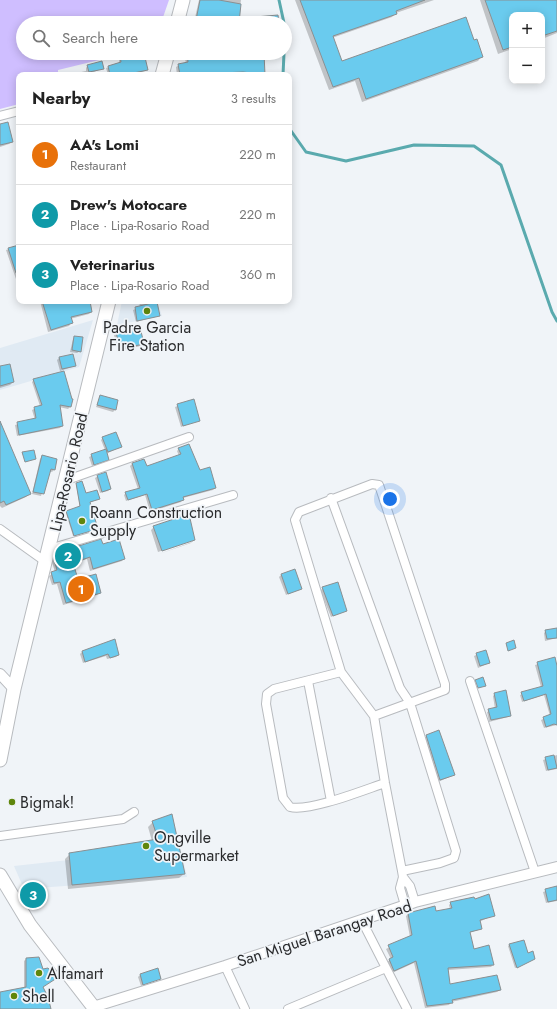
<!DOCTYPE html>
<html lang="en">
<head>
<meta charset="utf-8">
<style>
	body { margin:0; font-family:Jost,sans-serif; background:#f2f2f2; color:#222 }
	.controls { position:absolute; right:12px; top:12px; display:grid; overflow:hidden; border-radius:8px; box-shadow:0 2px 10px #0003 }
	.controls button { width:36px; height:36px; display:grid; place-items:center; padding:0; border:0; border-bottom:1px solid #e0e0e0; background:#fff; color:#222; font:20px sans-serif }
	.you { position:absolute; left:390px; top:499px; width:14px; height:14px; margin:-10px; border:3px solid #fff; border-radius:50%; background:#1a73e8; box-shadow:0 0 0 6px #1a73e833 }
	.badge { display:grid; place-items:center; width:26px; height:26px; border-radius:50%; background:#5f860c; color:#fff; font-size:13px; font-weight:700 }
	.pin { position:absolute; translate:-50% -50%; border:2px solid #fff; box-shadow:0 1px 4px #0006 }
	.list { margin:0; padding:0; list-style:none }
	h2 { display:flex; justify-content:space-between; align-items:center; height:52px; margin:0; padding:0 16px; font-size:17px }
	h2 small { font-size:13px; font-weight:400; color:#767676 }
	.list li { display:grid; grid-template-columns:26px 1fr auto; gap:12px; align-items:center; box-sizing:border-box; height:60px; padding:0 16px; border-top:1px solid #e0e0e0 }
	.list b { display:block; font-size:15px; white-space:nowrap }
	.list p { margin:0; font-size:13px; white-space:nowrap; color:#767676 }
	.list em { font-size:13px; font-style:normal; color:#767676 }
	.icon { flex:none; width:22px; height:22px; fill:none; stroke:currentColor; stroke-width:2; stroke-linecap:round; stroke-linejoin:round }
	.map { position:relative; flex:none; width:557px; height:1009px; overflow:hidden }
	.search { position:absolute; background:#fff; box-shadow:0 2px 10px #0003; left:16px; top:16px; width:276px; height:44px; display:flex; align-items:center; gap:10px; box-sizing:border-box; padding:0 14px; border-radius:22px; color:#767676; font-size:15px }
	.panel { position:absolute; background:#fff; box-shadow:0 2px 10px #0003; left:16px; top:72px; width:276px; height:232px; border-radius:8px }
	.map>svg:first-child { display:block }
	.built { fill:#e0eaf3 }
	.green { fill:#cfbeff }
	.shadow { fill:#0003 }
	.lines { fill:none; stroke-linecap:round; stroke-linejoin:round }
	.stream { stroke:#5aaaae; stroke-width:3 }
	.building { fill:#6acbee; stroke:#8a8f91 }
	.minor-casing { stroke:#b8bbbf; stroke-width:10 }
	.tertiary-casing { stroke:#b8bbbf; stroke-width:12 }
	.primary-casing { stroke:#b8bbbf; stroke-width:15 }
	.minor { stroke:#fff; stroke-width:8 }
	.tertiary { stroke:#fff; stroke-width:10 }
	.primary { stroke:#fff; stroke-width:13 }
	.poi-dot { fill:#5f860c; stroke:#f0f4f8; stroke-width:1.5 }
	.labels { text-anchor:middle; stroke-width:3.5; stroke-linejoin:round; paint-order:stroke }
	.poi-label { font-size:16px; fill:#2a2b2d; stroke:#f0f4f8; text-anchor:start }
	.street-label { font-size:16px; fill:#2a2b2d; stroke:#f0f4f8 }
</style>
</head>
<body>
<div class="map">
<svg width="557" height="1009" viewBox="0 0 557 1009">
	<rect width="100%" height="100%" fill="#f0f4f8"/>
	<path class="built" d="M122 301H157L162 316 117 325Z
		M93 320 79 367 0 390V348Z
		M172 813 187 877 24 889 14 866 69 860 68 853 157 839 152 821Z"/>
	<path class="green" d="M0 0H169L161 23H23V53H128L58 70V75H19V104L0 109Z"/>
	<path class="shadow" d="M199 0H241L238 22 277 16 278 23H196L194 22Z
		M295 0H434L396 13 392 17 332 38 342 62 481 57 478 61 362 102 355 81 329 90Z
		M480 0H557V33L542 39V15H512V49L498 54Z
		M138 53H148L149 58 145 61 147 69 145 71 136 73V75H108L106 68 119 64V59L121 57Z
		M184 53H266L263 56 264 75H273H177L176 67 179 65 186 64Z
		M88 65 103 68 87 75H67L86 71V68Z
		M0 125 12 142 9 144 0 147Z
		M19 242V278L16 279 6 250 17 246 16 244Z
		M40 301H89L91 312 89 314 70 319 71 323 69 326 48 332Z
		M139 301H154L158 316 136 322 133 310 140 307Z
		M117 333 143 344 141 346 118 351 114 335Z
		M75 337 80 351 77 353 70 352 73 339Z
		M59 358 75 366 60 371 57 360Z
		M0 367 13 382 10 385 0 388Z
		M34 380 70 407 68 409 59 407 62 426 60 428 17 436 15 425 35 420 32 410 40 406 32 382Z
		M100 396 115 410 113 412 96 407Z
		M193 400 199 420 181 427 175 407Z
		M0 436 30 493 26 497 2 508 0 506Z
		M103 438 120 447 106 454 107 459 105 461 92 466 89 457 105 450 101 440Z
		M179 449 215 488 213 490 183 498 181 502 150 512 145 495 126 501 124 495 126 493 138 489 130 466 132 464 144 460 146 467 179 456 177 451Z
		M42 456 54 470 52 472 49 471 41 496 32 494 40 459Z
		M98 476 110 489 108 491 100 493 95 478Z
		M76 484 85 494 99 499 89 503 96 530 73 536 66 513 80 508Z
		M154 527 194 540 192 542V540L158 552 151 530Z
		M192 542 191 543 159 554Z
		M102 546 124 558 122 561 90 571 87 559 72 564 78 580 100 592 97 595 63 605 57 584 52 585 49 576 55 572 52 562 53 556 56 554Z
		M281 575 301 589 286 595 279 577Z
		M338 584 345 611 331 617 320 590Z
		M546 631H557V638L545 641 544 633Z
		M114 640 118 655 116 657 107 659 106 656 83 663 80 654 82 652Z
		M485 651 489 663 478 668 474 656Z
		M554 659 557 669V727V725L544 728 541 720 550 716 544 695 522 702 520 695 541 687 535 665Z
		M495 694 510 715 508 717 489 722 487 712 495 709 493 696Z
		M439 731 454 775 438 782 424 738Z
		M557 755V769L546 771 543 760Z
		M153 822 184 874 179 878 68 889 65 859 70 854 152 841 148 827Z
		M557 887V901L546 903 543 892Z
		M26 890 39 899 37 902 25 903 24 892Z
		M451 903 494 915 479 922 481 929 469 933 473 950 493 965 491 967 448 970 449 985 500 990 497 992 451 1002 449 1005 425 1008 414 963 392 973 387 962 391 959 386 949 410 937 406 916 408 914 435 913 450 909 449 905Z
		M509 945 527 955 534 959 515 968 508 946Z
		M26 959 42 987 48 1009H0V993L24 989V961Z
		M140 975 160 978 141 986 138 977Z"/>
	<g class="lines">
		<path class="stream" d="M279 0 284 23
			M283 75 284 53
			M289 128 306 152 346 161 414 145 474 146 501 165 552 312 557 321"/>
	</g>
	<path class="building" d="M200 0H219L241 4 239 23H210L196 20Z
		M300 0H425L396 11 397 14 333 36 342 61 466 17 474 40 477 39 483 57 366 99 359 78 333 87Z
		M485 0H557V31L542 36V15H512V47L503 50Z
		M278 15 279 23H255V17Z
		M132 53H144L148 70 124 75H110L108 66 121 62 120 56Z
		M187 53H264L265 75 243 72 180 75 178 64 188 62Z
		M102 61 104 69 89 72 87 65Z
		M8 122 13 142 0 145V124Z
		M19 245V273H16L8 248Z
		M42 301H90L92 312 71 317 73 323 51 330Z
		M157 302 160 316 137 321 135 307Z
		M140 327 144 344 120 349 116 332Z
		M74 336 83 337 81 352 72 350Z
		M73 354 76 366 62 369 59 357Z
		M10 364 14 382 0 386V366Z
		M64 371 72 399H73L71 407 60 405 63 426 19 435 17 422 36 418 34 407 42 405 33 379Z
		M100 395 118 400 116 410 97 405Z
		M194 399 200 421 183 426 177 404Z
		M0 421 31 494 6 505 4 501 0 503Z
		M116 432 122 447 108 452 102 437Z
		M189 444 200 470 210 467 216 488 183 497 184 500 152 510 147 494 128 500 125 492 140 488 132 463 144 459 147 466 181 454 178 448Z
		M106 449 109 460 94 465 91 454Z
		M34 450 36 459 25 462 22 452Z
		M42 455 57 459 55 470 51 469 44 494 33 492Z
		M106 472 111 489 102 492 97 475Z
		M82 481 86 493 97 490 100 499 90 502 98 529 74 536 66 511 80 506 76 483Z
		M189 514 195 540 162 551 153 526Z
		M101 539 103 544 119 539 125 559 93 569 90 557 73 563 78 579 96 574 101 593 66 603 60 582 54 583 51 572 57 570 54 559 56 553Z
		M295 569 302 589 288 594 281 574Z
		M338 582 347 611 333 616 322 587Z
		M557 628V638L547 639 545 630Z
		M115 639 119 655 110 658 108 654 85 662 82 651Z
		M514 640 516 648 508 651 506 643Z
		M486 650 490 663 480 666 476 653Z
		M555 657 557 666V725L554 724 546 727 543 717 551 714 546 694 524 701 521 692 543 686 537 662Z
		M483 677 486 686 478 688 475 680Z
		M506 690 511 716 491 720 488 709 497 707 494 693Z
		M439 730 455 775 440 780 426 735Z
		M554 755 557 768 548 770 545 757Z
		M172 814 185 874 72 885 69 853 158 839 152 821Z
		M557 886V900L548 902 545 889Z
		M39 888 40 900 27 901 26 889Z
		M489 894 495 916 480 920 482 929 470 932 474 949 489 945 494 965 448 968 450 984 497 975 501 990 452 1000 453 1003 427 1006 416 961 394 971 389 959 393 957 388 945 412 935 408 913 435 906 436 911 452 908 450 902 474 897 475 899Z
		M524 940 528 953 533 951 535 959 517 968 509 944Z
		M39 957 43 969 48 968 57 978 43 987 48 997 51 1009H0V992L26 987V958Z
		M158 968 161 979 143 985 140 974Z"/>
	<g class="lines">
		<g class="minor-casing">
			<path id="minor" d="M0 116 19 111
				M67 480 189 437
				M331 498 400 688 410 703 456 851 454 858 440 863 402 871
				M0 529 46 562
				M49 549 233 495
				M341 672 274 689 267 694 266 704 283 798 290 807C309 812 364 790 385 783
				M308 681 331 801
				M470 681 535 872
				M374 716 445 690V684L379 485 372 484 299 512 295 520 341 672 374 716 385 783 402 871 403 877 400 888 405 905
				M0 836 123 819 134 812
				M403 877 410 886 415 902
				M362 921 407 1009
				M225 966 245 1009
				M288 1009 386 968"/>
		</g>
		<g class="tertiary-casing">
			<path id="tertiary" d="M0 674 14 689
				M93 1007 225 966 415 902 557 867"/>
		</g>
		<g class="primary-casing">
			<path id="primary" d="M177 23 183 0
				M162 75 168 53
				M0 760 14 689 109 301
				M0 875 30 925 95 1009"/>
		</g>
		<use href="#minor" class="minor"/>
		<use href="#tertiary" class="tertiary"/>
		<use href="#primary" class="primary"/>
	</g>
	<g class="poi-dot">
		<circle cx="147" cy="311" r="4"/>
		<circle cx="82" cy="521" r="4"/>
		<circle cx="12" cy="802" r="4"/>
		<circle cx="146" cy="846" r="4"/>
		<circle cx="39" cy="973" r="4"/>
		<circle cx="14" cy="996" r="4"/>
	</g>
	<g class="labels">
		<g class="poi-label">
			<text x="147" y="333" text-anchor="middle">Padre Garcia<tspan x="147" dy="18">Fire Station</tspan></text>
			<text x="90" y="518">Roann Construction<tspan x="90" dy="18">Supply</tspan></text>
			<text x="20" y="808">Bigmak!</text>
			<text x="154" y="843">Ongville<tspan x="154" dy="18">Supermarket</tspan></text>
			<text x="47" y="979">Alfamart</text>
			<text x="22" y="1002">Shell</text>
		</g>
		<g class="street-label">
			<text transform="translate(68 472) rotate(-77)" y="6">Lipa-Rosario Road</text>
			<text transform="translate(324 933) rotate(-18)" y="6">San Miguel Barangay Road</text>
		</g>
	</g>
</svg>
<div class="controls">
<button>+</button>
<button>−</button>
</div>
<div class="you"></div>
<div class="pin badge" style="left:81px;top:589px;background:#e8710a">1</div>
<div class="pin badge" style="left:68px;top:556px;background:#0f9aa8">2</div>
<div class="pin badge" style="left:33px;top:895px;background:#0f9aa8">3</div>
<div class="search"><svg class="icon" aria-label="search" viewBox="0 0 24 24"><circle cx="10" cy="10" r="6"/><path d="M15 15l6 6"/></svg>Search here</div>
<section class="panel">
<h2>Nearby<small>3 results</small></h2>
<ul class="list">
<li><span class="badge" style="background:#e8710a">1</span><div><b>AA's Lomi</b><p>Restaurant</p></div><em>220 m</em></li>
<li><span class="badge" style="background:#0f9aa8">2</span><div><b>Drew's Motocare</b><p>Place · Lipa-Rosario Road</p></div><em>220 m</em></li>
<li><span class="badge" style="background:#0f9aa8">3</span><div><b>Veterinarius</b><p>Place · Lipa-Rosario Road</p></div><em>360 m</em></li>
</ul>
</section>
</div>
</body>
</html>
